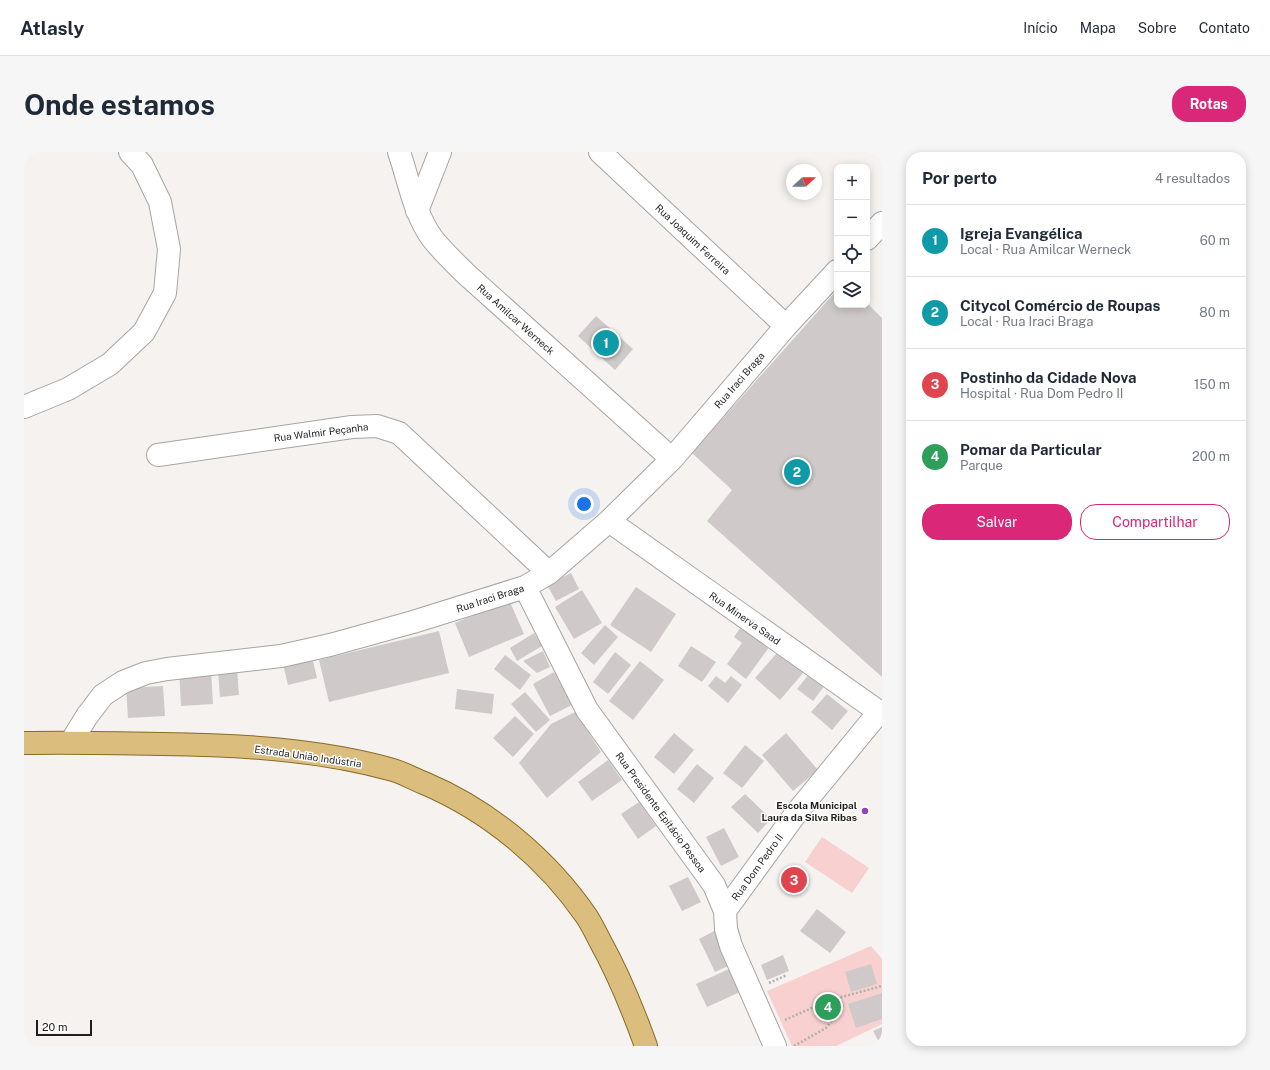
<!DOCTYPE html>
<html lang="pt">
<head>
<meta charset="utf-8">
<style>
	body { margin:0; font-family:"Public Sans",sans-serif; background:#f6f6f7; color:#1f2937 }
	.controls { position:absolute; right:12px; top:12px; display:grid; overflow:hidden; border-radius:8px; box-shadow:0 2px 10px #0003 }
	.controls button { width:36px; height:36px; display:grid; place-items:center; padding:0; border:0; border-bottom:1px solid #e0e1e3; background:#fff; color:#1f2937; font:20px sans-serif }
	.compass { position:absolute; left:762px; top:12px; width:36px; height:36px; border-radius:50%; background:#fff; box-shadow:0 2px 10px #0003; rotate:68deg }
	.scale { position:absolute; left:12px; bottom:10px; width:56px; box-sizing:border-box; padding-left:4px; border:2px solid #211f1e; border-top:0; font-size:11px; line-height:14px; white-space:nowrap; color:#211f1e; -webkit-text-stroke:3px #fff; paint-order:stroke }
	.you { position:absolute; left:560px; top:352px; width:14px; height:14px; margin:-10px; border:3px solid #fff; border-radius:50%; background:#1a73e8; box-shadow:0 0 0 6px #1a73e833 }
	.badge { display:grid; place-items:center; width:26px; height:26px; border-radius:50%; background:#db2777; color:#fff; font-size:13px; font-weight:700 }
	.pin { position:absolute; translate:-50% -50%; border:2px solid #fff; box-shadow:0 1px 4px #0006 }
	.list { margin:0; padding:0; list-style:none }
	h2 { display:flex; justify-content:space-between; align-items:center; height:52px; margin:0; padding:0 16px; font-size:17px }
	h2 small { font-size:13px; font-weight:400; color:#747a83 }
	.list li { display:grid; grid-template-columns:26px 1fr auto; gap:12px; align-items:center; box-sizing:border-box; height:72px; padding:0 16px; border-top:1px solid #e0e1e3 }
	.list b { display:block; font-size:15px; white-space:nowrap }
	.list p { margin:0; font-size:13px; white-space:nowrap; color:#747a83 }
	.list em { font-size:13px; font-style:normal; color:#747a83 }
	.actions { display:flex; gap:8px; padding:12px 16px }
	.actions a { flex:1; padding:9px 0; border:1px solid #db2777; border-radius:16px; text-align:center; font-size:14px; color:#db2777 }
	.actions .main { background:#db2777; color:#fff }
	.icon { flex:none; width:22px; height:22px; fill:none; stroke:currentColor; stroke-width:2; stroke-linecap:round; stroke-linejoin:round }
	.map { position:relative; flex:none; width:858px; height:894px; overflow:hidden; border-radius:16px }
	header { display:flex; align-items:center; gap:24px; box-sizing:border-box; height:56px; padding:0 20px; background:#fff; border-bottom:1px solid #e0e1e3 }
	header strong { font-size:19px }
	nav { display:flex; gap:22px; margin-inline-start:auto; font-size:14px }
	.intro { display:flex; align-items:center; justify-content:space-between; box-sizing:border-box; height:96px; padding:0 24px }
	h1 { margin:0; font-size:28px }
	.button { padding:10px 18px; border-radius:16px; background:#db2777; color:#fff; font-size:14px; font-weight:700 }
	main { display:flex; gap:24px; padding:0 24px }
	aside { flex:1; background:#fff; border-radius:16px; box-shadow:0 2px 10px #0003 }
	.map>svg:first-child { display:block }
	.green { fill:#f9d0d0 }
	.building { fill:#cfcac9 }
	.lines { fill:none; stroke-linecap:round; stroke-linejoin:round }
	.minor-casing { stroke:#a7a4a1; stroke-width:24 }
	.major-casing { stroke:#8a6a24; stroke-width:24 }
	.path { stroke:#b3b1ae; stroke-width:2.5; stroke-dasharray:2 2; stroke-linecap:butt }
	.minor { stroke:#fff; stroke-width:22 }
	.major { stroke:#dbbe7d; stroke-width:22 }
	.poi-dot { fill:#8e44b7; stroke:#fff; stroke-width:1.5 }
	.labels { text-anchor:middle; stroke-width:3; stroke-linejoin:round; paint-order:stroke }
	.street-label { font-size:10px; fill:#211f1e; stroke:#fff }
	.poi-label { font-size:10px; font-weight:bold; fill:#211f1e; stroke:#fff; text-anchor:end }
</style>
</head>
<body>
<header>
<strong>Atlasly</strong>
<nav><a>Início</a><a>Mapa</a><a>Sobre</a><a>Contato</a></nav>
</header>
<div class="intro"><h1>Onde estamos</h1><a class="button">Rotas</a></div>
<main>
<div class="map">
<svg width="858" height="894" viewBox="0 0 858 894">
	<rect width="100%" height="100%" fill="#f5f2ef"/>
	<path class="green" d="M798 685 845 716 828 741 781 710Z
		M847 794 858 807V872L812 894H768L743 839Z"/>
	<path class="building" d="M813 138V153H843V151L858 166V525L683 369 708 338 668 301Z
		M572 164 609 197 591 218 554 184Z
		M547 421 555 437 532 449 523 433Z
		M612 435 652 462 627 500 586 473Z
		M558 438 578 471 550 487 531 455Z
		M485 448 500 482 445 505 431 471Z
		M721 469 749 490 722 527 703 512 718 491 710 485Z
		M581 473 594 485 570 513 557 501Z
		M415 479 425 521 305 550 295 508Z
		M510 481 518 494 493 509 486 496Z
		M760 493 785 514 756 548 731 526Z
		M667 494 692 510 678 530 654 514Z
		M519 499 526 515 513 521 499 509Z
		M591 500 607 513 584 542 569 530Z
		M481 503 507 523 496 538 470 517Z
		M288 505 293 526 264 533 259 512Z
		M616 509 640 528 609 568 585 549Z
		M790 516 805 528 789 549 773 537Z
		M187 517 189 552 157 554 155 519Z
		M213 517 215 543 196 545 194 519Z
		M530 520 548 553 526 564 509 532Z
		M692 524 701 531 707 524 718 533 704 551 684 534Z
		M139 534 141 564 104 566 102 536Z
		M433 537 470 542 468 562 431 557Z
		M501 540 526 568 512 580 487 552Z
		M803 542 824 559 808 578 787 560Z
		M551 560 577 600 523 646 495 611 527 572Z
		M491 564 510 582 489 605 469 586Z
		M650 581 670 598 650 622 630 605Z
		M762 581 794 618 769 639 738 603Z
		M721 593 740 609 718 636 699 621Z
		M584 608 598 628 568 649 554 630Z
		M673 612 690 626 670 651 653 637Z
		M721 642 747 667 734 681 707 655Z
		M615 650 632 674 614 687 597 662Z
		M700 676 715 705 697 714 682 685Z
		M664 725 677 750 658 759 645 734Z
		M793 757 822 780 806 801 776 779Z
		M692 778 708 812 691 820 675 787Z
		M759 803 765 819 743 828 737 813Z
		M847 812 853 832 827 840 821 820Z
		M705 817 716 840 683 855 672 832Z
		M858 841V867L832 876 824 852Z
		M858 875V894H857L849 879Z"/>
	<g class="lines">
		<g class="minor-casing">
			<path id="minor" d="M375 0C385 29 390 61 408 86 418 99 430 110 442 122L648 307
				M576 0 762 174
				M393 59 416 0
				M843 87 858 71
				M0 255 44 237 86 212 120 180 141 141 145 97 136 50 118 13 106 0
				M134 303 328 275 353 274 375 281 525 421
				M585 369 858 562
				M501 435 563 558 690 733 701 759 702 777 707 794 751 894
				M47 590 63 564 79 543 99 530 122 521 143 517 257 504 306 493 389 470 501 435 525 421 585 369 648 307 762 174 813 119
				M701 759 773 660 855 560"/>
		</g>
		<g class="major-casing">
			<path id="major" d="M0 591C46 590 92 591 138 592 215 593 294 597 369 618 379 621 390 627 400 631 466 659 523 707 563 765 568 773 572 781 576 789 595 823 609 858 622 894"/>
		</g>
		<path class="path" d="M745 831 763 823
			M761 868 803 849 858 834
			M770 894 802 876 819 855 816 846"/>
		<use href="#minor" class="minor"/>
		<use href="#major" class="major"/>
	</g>
	<circle class="poi-dot" cx="841" cy="659" r="4"/>
	<g class="labels">
		<g class="street-label">
			<text transform="translate(669 87) rotate(43)" y="4">Rua Joaquim Ferreira</text>
			<text transform="translate(492 167) rotate(42)" y="4">Rua Amilcar Werneck</text>
			<text transform="translate(715 228) rotate(-49)" y="4">Rua Iraci Braga</text>
			<text transform="translate(297 280) rotate(-7)" y="4">Rua Walmir Peçanha</text>
			<text transform="translate(466 446) rotate(-18)" y="4">Rua Iraci Braga</text>
			<text transform="translate(721 466) rotate(35)" y="4">Rua Minerva Saad</text>
			<text transform="translate(284 604) rotate(8)" y="4">Estrada União Indústria</text>
			<text transform="translate(637 660) rotate(54)" y="4">Rua Presidente Epitácio Pessoa</text>
			<text transform="translate(733 715) rotate(-54)" y="4">Rua Dom Pedro II</text>
		</g>
		<g class="poi-label">
			<text x="833" y="657">Escola Municipal<tspan x="833" dy="12">Laura da Silva Ribas</tspan></text>
		</g>
	</g>
</svg>
<div class="controls">
<button>+</button>
<button>−</button>
<button><svg class="icon" aria-label="locate" viewBox="0 0 24 24"><circle cx="12" cy="12" r="6"/><path d="M12 2v4M12 18v4M2 12h4M18 12h4"/></svg></button>
<button><svg class="icon" aria-label="layers" viewBox="0 0 24 24"><path d="M12 4l9 5-9 5-9-5zM3 14l9 5 9-5"/></svg></button>
</div>
<svg class="compass" viewBox="-18 -18 36 36"><path d="M0-13l5 13h-10z" fill="#e53935"/><path d="M0 13l5-13h-10z" fill="#747a83"/></svg>
<div class="scale">20 m</div>
<div class="you"></div>
<div class="pin badge" style="left:582px;top:191px;background:#0f9aa8">1</div>
<div class="pin badge" style="left:773px;top:320px;background:#0f9aa8">2</div>
<div class="pin badge" style="left:770px;top:728px;background:#e0444e">3</div>
<div class="pin badge" style="left:804px;top:855px;background:#2e9e5b">4</div>
</div>
<aside>
<h2>Por perto<small>4 resultados</small></h2>
<ul class="list">
<li><span class="badge" style="background:#0f9aa8">1</span><div><b>Igreja Evangélica</b><p>Local · Rua Amilcar Werneck</p></div><em>60 m</em></li>
<li><span class="badge" style="background:#0f9aa8">2</span><div><b>Citycol Comércio de Roupas</b><p>Local · Rua Iraci Braga</p></div><em>80 m</em></li>
<li><span class="badge" style="background:#e0444e">3</span><div><b>Postinho da Cidade Nova</b><p>Hospital · Rua Dom Pedro II</p></div><em>150 m</em></li>
<li><span class="badge" style="background:#2e9e5b">4</span><div><b>Pomar da Particular</b><p>Parque</p></div><em>200 m</em></li>
</ul>
<div class="actions"><a class="main">Salvar</a><a>Compartilhar</a></div>
</aside>
</main>
</body>
</html>
